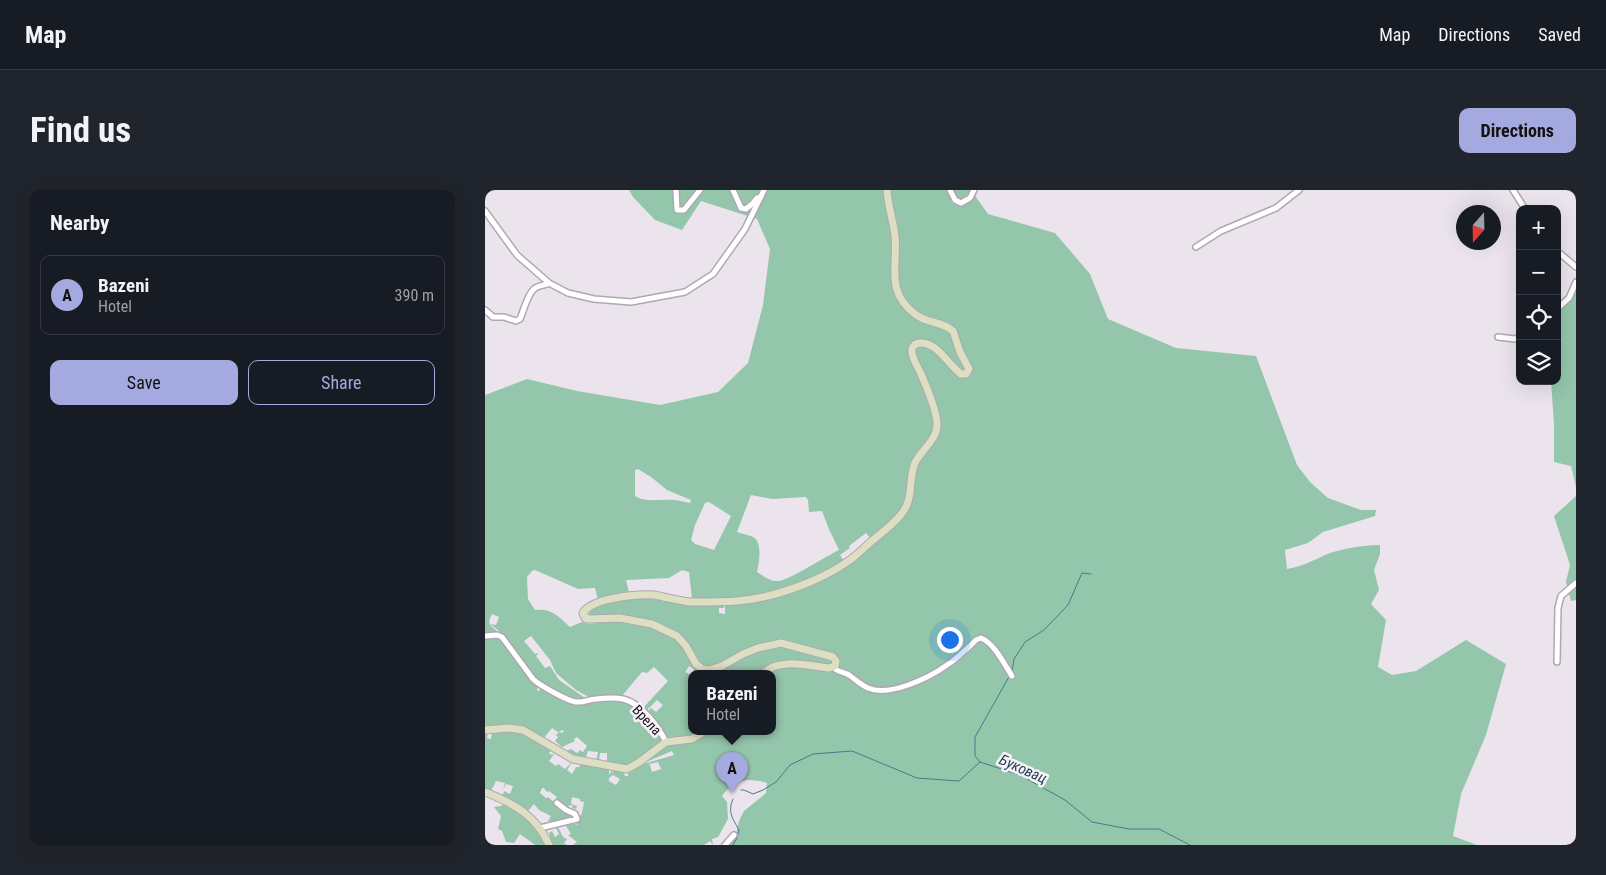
<!DOCTYPE html>
<html lang="en">
<head>
<meta charset="utf-8">
<style>
	body { margin:0; font-family:"Roboto Condensed",sans-serif; background:#20242c; color:#f1f3f6 }
	.controls { position:absolute; right:15px; top:15px; display:grid; overflow:hidden; border-radius:10px; box-shadow:0 5px 20px #0002 }
	.controls button { width:45px; height:45px; display:grid; place-items:center; padding:0; border:0; border-bottom:1px solid #363941; background:#171b24; color:#f1f3f6; font:25px sans-serif }
	.compass { position:absolute; left:971px; top:15px; width:45px; height:45px; border-radius:50%; background:#171b24; box-shadow:0 5px 20px #0002; rotate:200deg }
	.you { position:absolute; left:464px; top:449px; width:18px; height:18px; margin:-12px; border:4px solid #fff; border-radius:50%; background:#1a73e8; box-shadow:0 0 0 8px #1a73e833 }
	.badge { display:grid; place-items:center; width:32px; height:32px; border-radius:50%; background:#a4a9df; color:#111; font-size:16px; font-weight:700 }
	.pin { position:absolute; translate:-50% -41px; filter:drop-shadow(0 1px 2px #0008) }
	.pin::after { content:''; position:absolute; top:26px; width:18px; height:15px; background:inherit; clip-path:polygon(0 0,100% 0,50% 100%) }
	.popup { position:absolute; left:203px; top:480px; width:88px; height:65px; box-sizing:border-box; display:grid; place-content:center; border-radius:10px; background:#171b24; filter:drop-shadow(0 1px 4px #0005); font-size:16px; white-space:nowrap; color:#9ea1a6 }
	.popup b { font-size:19px; color:#f1f3f6 }
	.popup::after { content:''; position:absolute; left:50%; top:100%; margin-left:-10px; border:10px solid transparent; border-top-color:#171b24 }
	.list { margin:0; padding:0; list-style:none }
	h2 { display:flex; justify-content:space-between; align-items:center; height:65px; margin:0; padding:0 20px; font-size:21px }
	h2 small { font-size:16px; font-weight:400; color:#9ea1a6 }
	.list li { display:grid; grid-template-columns:32px 1fr auto; gap:15px; align-items:center; box-sizing:border-box; height:80px; margin:0 10px 10px; padding:0 10px; border:1px solid #363941; border-radius:10px }
	.list b { display:block; font-size:19px; white-space:nowrap }
	.list p { margin:0; font-size:16px; white-space:nowrap; color:#9ea1a6 }
	.list em { font-size:16px; font-style:normal; color:#9ea1a6 }
	.actions { display:flex; gap:10px; padding:15px 20px }
	.actions a { flex:1; padding:11px 0; border:1px solid #a4a9df; border-radius:10px; text-align:center; font-size:18px; color:#a4a9df }
	.actions .main { background:#a4a9df; color:#111 }
	.icon { flex:none; width:28px; height:28px; fill:none; stroke:currentColor; stroke-width:2; stroke-linecap:round; stroke-linejoin:round }
	.map { position:relative; flex:none; width:1091px; height:655px; overflow:hidden; border-radius:10px }
	header { display:flex; align-items:center; gap:30px; box-sizing:border-box; height:70px; padding:0 25px; background:#171b24; border-bottom:1px solid #363941 }
	header strong { font-size:24px }
	nav { display:flex; gap:28px; margin-inline-start:auto; font-size:18px }
	.intro { display:flex; align-items:center; justify-content:space-between; box-sizing:border-box; height:120px; padding:0 30px }
	h1 { margin:0; font-size:35px }
	.button { padding:12px 22px; border-radius:10px; background:#a4a9df; color:#111; font-size:18px; font-weight:700 }
	main { display:flex; gap:30px; padding:0 30px }
	aside { flex:1; background:#171b24; border-radius:10px; box-shadow:0 5px 20px #0002 }
	.map>svg:first-child { display:block }
	.green { fill:#94c6ab; fill-rule:evenodd }
	.lines { fill:none; stroke-linecap:round; stroke-linejoin:round }
	.stream { stroke:#447c8b; stroke-width:1 }
	.street-casing { stroke:#afa8b1; stroke-width:8 }
	.secondary-casing { stroke:#afa8b1; stroke-width:9 }
	.street { stroke:#fff; stroke-width:5 }
	.secondary { stroke:#dddfc3; stroke-width:7 }
	.labels { text-anchor:middle; stroke-width:5; stroke-linejoin:round; paint-order:stroke }
	.street-label { font-size:14px; fill:#1a171b; stroke:#f9f1fa }
	.water-label { font-size:15px; font-style:italic; fill:#214750; stroke:#f9f1fa }
</style>
</head>
<body>
<header>
<strong>Map</strong>
<nav><a>Map</a><a>Directions</a><a>Saved</a></nav>
</header>
<div class="intro"><h1>Find us</h1><a class="button">Directions</a></div>
<main>
<aside>
<h2>Nearby<small></small></h2>
<ul class="list">
<li><span class="badge">A</span><div><b>Bazeni</b><p>Hotel</p></div><em>390 m</em></li>
</ul>
<div class="actions"><a class="main">Save</a><a>Share</a></div>
</aside>
<div class="map">
<svg width="1091" height="655" viewBox="0 0 1091 655">
	<rect width="100%" height="100%" fill="#ebe4ed"/>
	<path class="green" d="M144 0H486L503 24 570 43 605 84 623 129 691 158 771 166 812 275 825 292 843 308 876 320H891L890 326 838 342 823 353 800 360 802 379C816 377 827 371 840 365 854 359 879 355 895 355V364L889 380 894 400 886 414 901 430 893 477 907 485 931 481 981 450 1021 474 1001 545 976 604 968 646 992 655H242L251 644 254 631 259 621 281 603 282 593C263 587 249 589 237 606L242 612 243 629 233 647 227 649 228 655 225 651 219 655H88L92 652 83 645 86 644 80 634 85 633 94 635 89 632 92 631 97 623 99 612 95 611V609L87 607 86 614 92 616 91 619 87 618 88 616 84 615 83 619 94 623 81 619 70 610 72 607 64 601 62 602 59 598H57L55 603 61 608 63 607 76 618 88 624 91 629 67 633 63 631 66 626 54 620 49 614 43 621 34 614 15 605 18 604 19 601 25 604 28 596 21 594 18 600 20 593 11 591 6 601 0 600V543H3L2 548 6 549 7 542 32 541 62 556 66 560 64 563 67 565 70 563 64 571 71 576 73 574 80 579 88 571 82 580 87 584 91 577H94L96 574 124 579V585L127 580 128 585 124 588V591L131 595 135 589 128 585V580L139 583 140 586H143V581L164 572 167 582 176 579 173 572 165 574V572L189 565 187 561 154 575 183 549 161 523 166 518 171 522 178 515 172 510 160 522 157 519 183 491 169 477 162 483 157 482 136 507 102 506 91 500 71 483 65 470 46 446 39 451 50 464 52 463 53 464 51 466 60 478 65 476 74 490 100 508 93 510 84 507 53 492 14 441 5 434 11 435 14 427 7 424 4 431 5 435 13 442 0 445V205L42 189 92 201 175 215 233 202 263 173 278 115 285 59 272 29 216 11 197 40 170 30 148 7ZM153 279 166 287 182 300 206 310 205 313C199 312 193 310 188 310 175 309 162 313 150 306V280ZM266 305 287 309 321 307 323 310 324 322 337 321 343 337 354 360C341 366 306 389 294 391 285 392 279 386 272 382 274 372 278 353 268 347 264 345 257 344 252 342ZM224 312 246 326 229 360 210 354 206 350 210 335 220 313ZM395 339 398 342 331 392 240 413V424L234 423V418H239V414C207 411 127 399 103 421L105 426 183 438 218 477 230 479V482L226 484H287V542H207L206 492 208 484 206 485 200 482 204 476 209 479 208 481 222 482 189 447 167 436 126 430 105 434 97 432 85 437C73 426 67 418 50 420L43 409 42 387 47 381 50 380 93 399 110 398 113 410 144 403 141 390 184 388 197 380 204 382 207 409C222 409 238 410 253 408 290 405 329 390 359 371L355 365 365 358 364 356 381 343 385 348Z
		M1091 103V297L1086 276 1069 272V234L1066 191H1072V122Z
		M1091 306V410L1086 411 1081 392 1085 375 1069 326Z
		M0 447H14L53 495 52 501H54L55 498 68 502 66 506 68 502 82 510H135L145 513 159 525 178 547 177 551 143 577 122 573V563H115L114 572 111 571 113 562 103 561 101 567H99V570L79 562 86 559 92 563 95 560 98 562 102 556 92 547 89 549 90 551 77 557 70 551 73 547 71 545 74 542 77 543 79 541 78 540 73 542 67 538 58 549 44 540 0 538Z
		M20 613C35 623 54 639 62 655H50L35 644 29 653 21 652 17 641 13 639 16 626 9 617 16 616Z
		M72 635 78 647 82 649 79 653 82 655H67L64 643 67 641 70 647 74 644 70 636Z"/>
	<g class="lines">
		<path class="stream" d="M527 482 529 469 540 452 559 440 583 415 597 383 606 384
			M525 485 490 547V566L495 572 535 585 580 610 607 632 644 639H674L705 655
			M256 600H259L268 604 278 600 291 592 305 575 328 564 367 561 432 588 474 591 495 572
			M248 609C242 622 248 629 254 640L252 648 248 655"/>
		<g class="street-casing">
			<path id="street" d="M191 0 192 20H199L215 0
				M248 0 256 18 261 19 267 14 272 8 276 7
				M465 0 470 10 476 13 485 8 489 0
				M1028 0 1040 19
				M0 21 32 65 64 93 83 103 109 109 146 112 200 102 228 84 260 39 279 0
				M711 57 736 41 791 18 814 0
				M1072 61 1091 77
				M1072 119 1084 108 1091 92
				M0 120 8 127H19L31 131 35 129C39 120 42 105 49 99 53 95 59 96 64 93
				M1013 147 1030 149 1035 147
				M0 446 12 445 17 447 48 489C54 495 84 512 92 512 99 513 104 509 111 509 120 508 129 507 138 509 156 513 173 536 181 552
				M1072 472 1073 418 1076 406 1091 393
				M348 477C352 482 359 482 364 485 371 490 376 495 383 498 405 507 444 488 462 475 473 468 482 459 491 450L496 448C510 454 519 474 527 486
				M55 638 92 629 90 624 81 620 72 613
				M240 655 249 645"/>
		</g>
		<g class="secondary-casing">
			<path id="secondary" d="M278 484C292 467 325 476 344 478L350 476 351 471 348 467 296 453 273 458 258 464 237 476 224 480 217 479 211 474 201 456 192 446 167 434 135 428 104 429 100 428 98 423C106 408 153 404 169 405 181 407 193 411 206 412 221 412 237 412 251 411 292 408 349 387 378 359 390 347 409 335 417 323 429 309 423 289 430 273 436 260 453 249 452 234 452 222 441 195 436 184 433 177 428 170 427 163 426 158 429 153 435 153 453 152 463 175 476 184H481L484 179 475 162 468 141C455 130 442 134 430 124 400 101 413 77 410 46 408 30 403 16 402 0
				M0 540 24 538 38 540 88 569 142 579 153 573 181 552 207 549 219 542
				M0 602C28 613 52 626 64 655"/>
		</g>
		<use href="#street" class="street"/>
		<use href="#secondary" class="secondary"/>
	</g>
	<g class="labels">
		<g class="street-label">
			<text transform="translate(162 530) rotate(47)" y="5">Врела</text>
		</g>
		<g class="water-label">
			<text transform="translate(538 579) rotate(24)" y="5">Буковац</text>
		</g>
	</g>
</svg>
<div class="controls">
<button>+</button>
<button>−</button>
<button><svg class="icon" aria-label="locate" viewBox="0 0 24 24"><circle cx="12" cy="12" r="6"/><path d="M12 2v4M12 18v4M2 12h4M18 12h4"/></svg></button>
<button><svg class="icon" aria-label="layers" viewBox="0 0 24 24"><path d="M12 4l9 5-9 5-9-5zM3 14l9 5 9-5"/></svg></button>
</div>
<svg class="compass" viewBox="-18 -18 36 36"><path d="M0-13l5 13h-10z" fill="#e53935"/><path d="M0 13l5-13h-10z" fill="#9ea1a6"/></svg>
<div class="you"></div>
<div class="pin badge" style="left:247px;top:603px">A</div>
<div class="popup"><b>Bazeni</b>Hotel</div>
</div>
</main>
</body>
</html>
